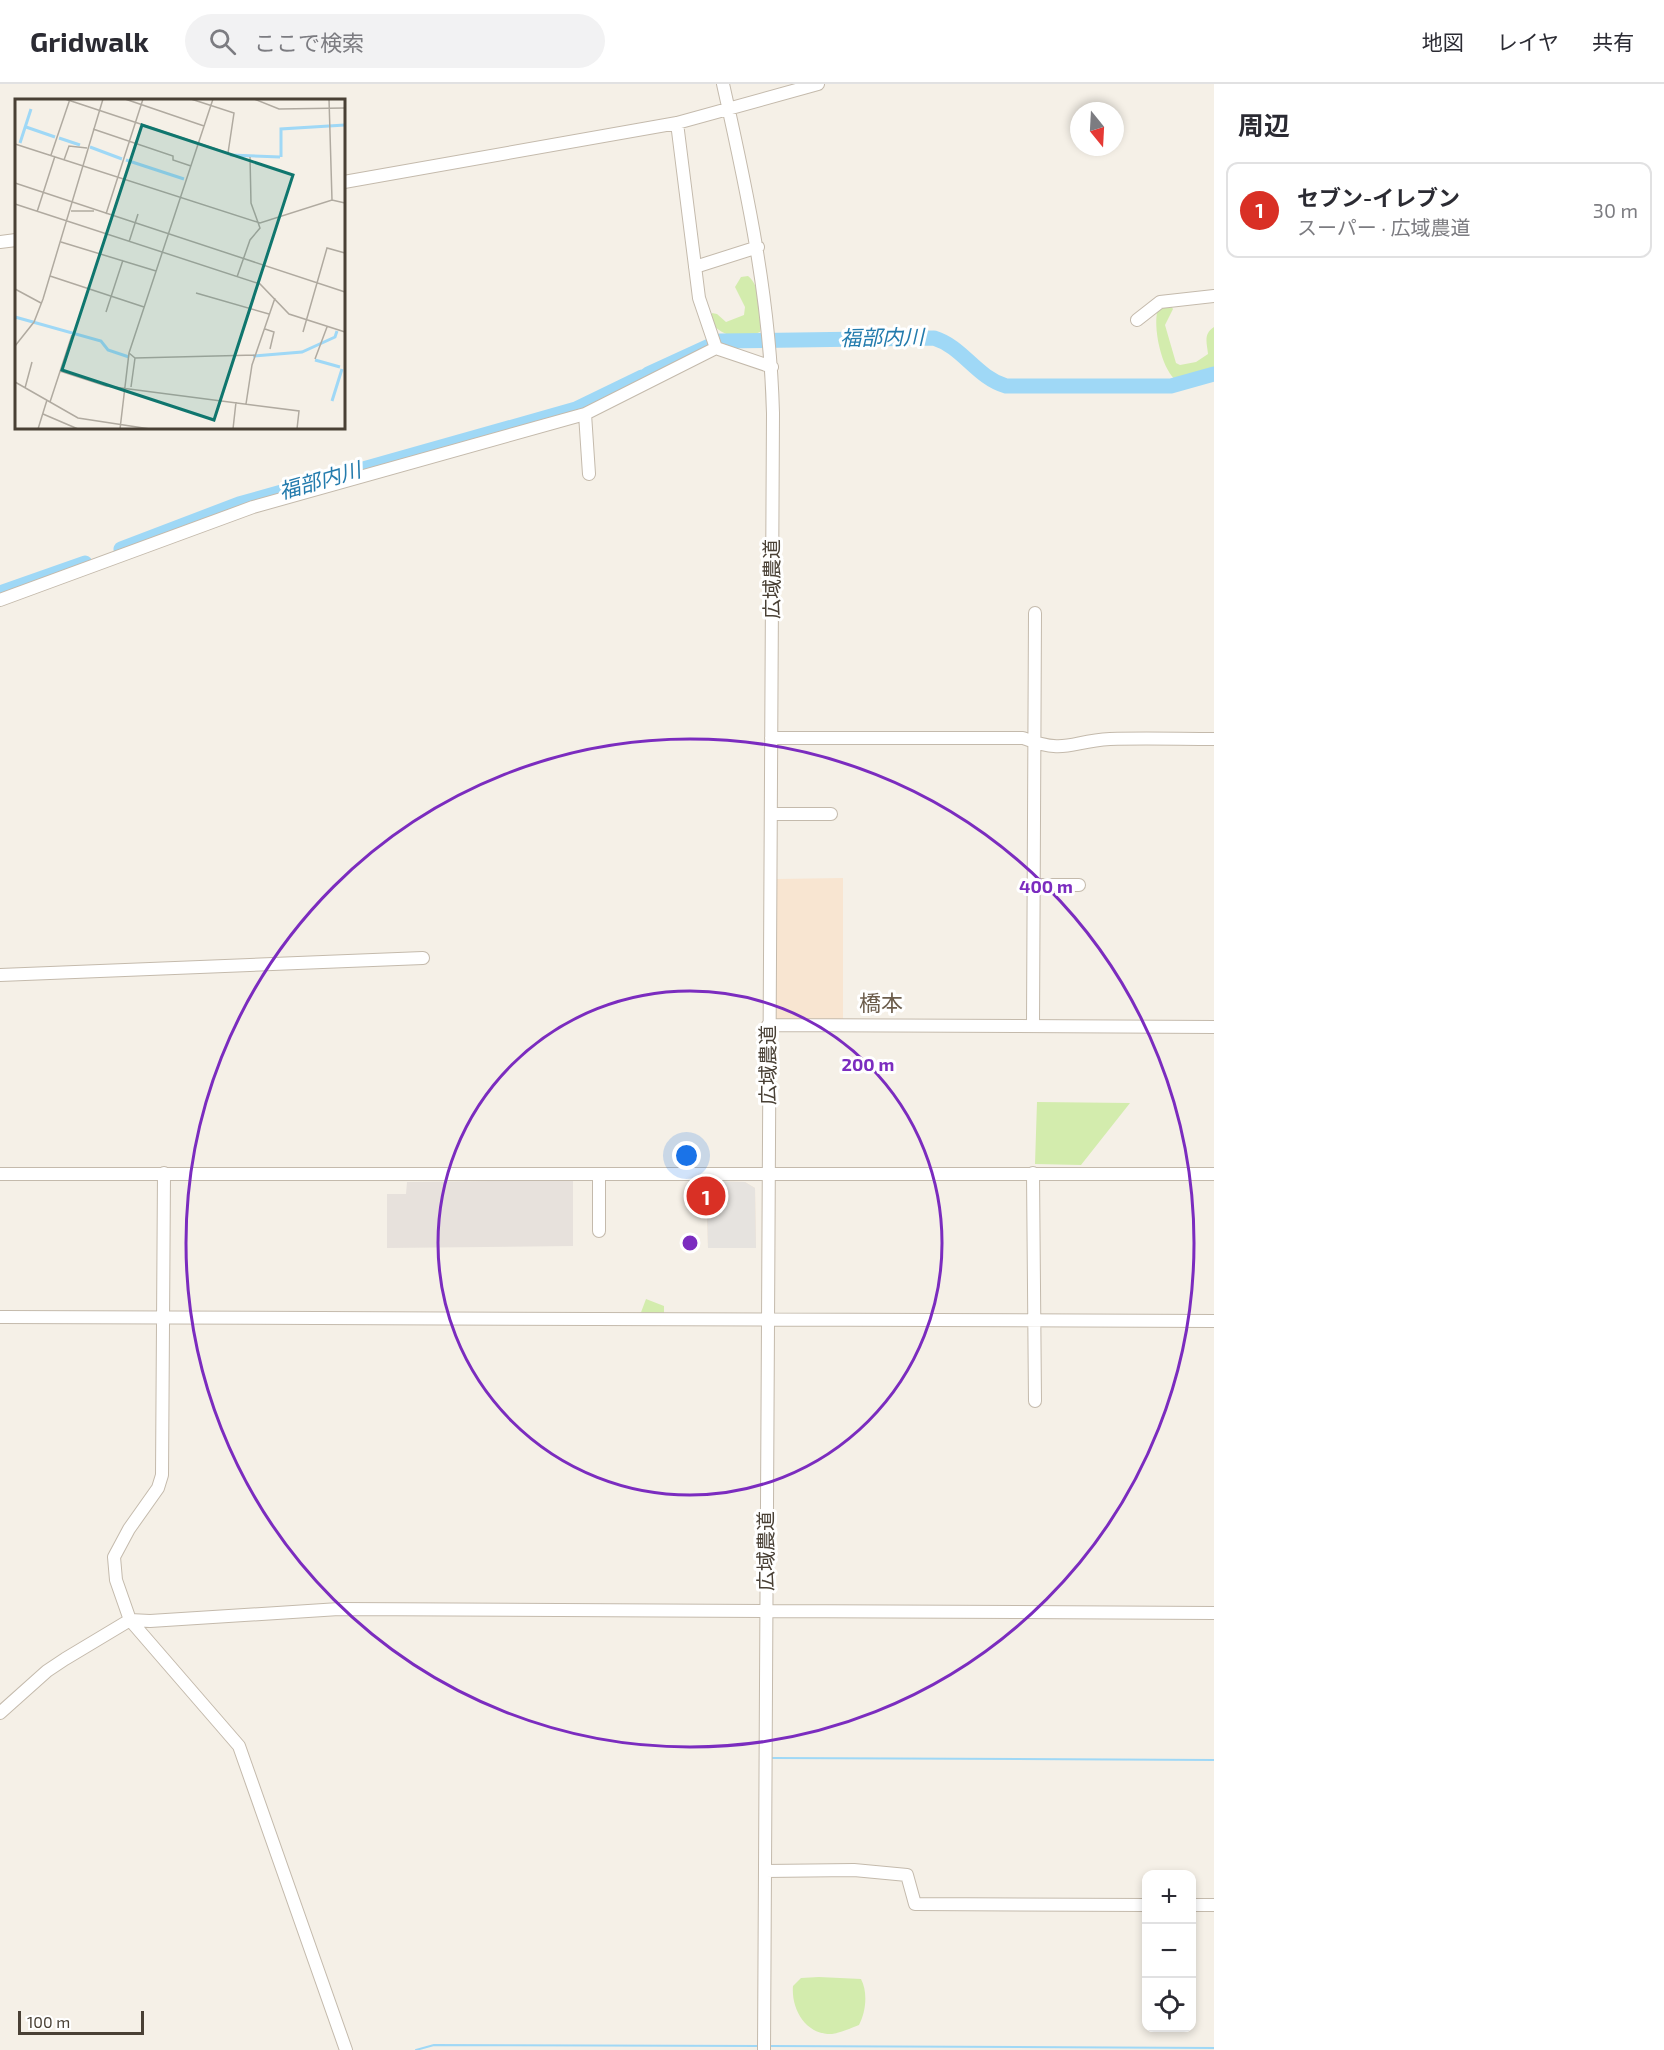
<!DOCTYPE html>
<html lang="ja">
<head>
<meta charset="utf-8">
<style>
	body { margin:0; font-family:"Exo 2","Noto Sans JP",sans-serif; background:#f2f2f3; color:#2b2b33 }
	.controls { position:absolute; right:18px; bottom:18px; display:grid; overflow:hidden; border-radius:12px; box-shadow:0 3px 9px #0003 }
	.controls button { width:54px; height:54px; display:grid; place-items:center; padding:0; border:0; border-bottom:2px solid #e1e1e2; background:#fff; color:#2b2b33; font:30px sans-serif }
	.compass { position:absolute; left:1070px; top:18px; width:54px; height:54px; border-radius:50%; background:#fff; box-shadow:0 3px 9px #0003; rotate:162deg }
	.scale { position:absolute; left:18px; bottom:15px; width:126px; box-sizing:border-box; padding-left:6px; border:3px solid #494035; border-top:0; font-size:16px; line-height:21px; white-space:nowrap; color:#494035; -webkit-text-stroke:4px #fff; paint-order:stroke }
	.you { position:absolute; left:687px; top:1072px; width:21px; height:21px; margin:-15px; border:4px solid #fff; border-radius:50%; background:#1a73e8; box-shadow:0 0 0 9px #1a73e833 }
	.badge { display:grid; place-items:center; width:39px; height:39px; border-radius:50%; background:#d93025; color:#fff; font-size:20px; font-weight:700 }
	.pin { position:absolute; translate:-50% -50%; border:3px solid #fff; box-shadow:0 2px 6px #0006 }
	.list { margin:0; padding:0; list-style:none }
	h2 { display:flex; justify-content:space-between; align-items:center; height:78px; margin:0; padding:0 24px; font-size:26px }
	h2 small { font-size:20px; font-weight:400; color:#7c7c81 }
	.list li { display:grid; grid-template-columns:39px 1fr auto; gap:18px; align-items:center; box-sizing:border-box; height:96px; margin:0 12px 12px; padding:0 12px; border:2px solid #e1e1e2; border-radius:12px }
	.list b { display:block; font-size:22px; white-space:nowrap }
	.list p { margin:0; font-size:20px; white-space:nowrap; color:#7c7c81 }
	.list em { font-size:20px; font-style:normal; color:#7c7c81 }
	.icon { flex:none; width:33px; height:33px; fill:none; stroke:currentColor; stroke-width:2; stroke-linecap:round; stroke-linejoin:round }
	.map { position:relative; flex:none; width:1214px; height:1966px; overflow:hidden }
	header { display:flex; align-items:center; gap:36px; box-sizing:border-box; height:84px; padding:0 30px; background:#fff; border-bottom:2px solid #e1e1e2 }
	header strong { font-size:28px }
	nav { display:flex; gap:33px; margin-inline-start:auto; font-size:21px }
	.search { width:420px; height:54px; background:#f2f2f3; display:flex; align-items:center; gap:15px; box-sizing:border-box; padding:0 21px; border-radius:33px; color:#7c7c81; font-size:22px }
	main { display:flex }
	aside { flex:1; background:#fff }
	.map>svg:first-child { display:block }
	.commercial { fill:#f8e5d1 }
	.industrial { fill:#e7e1dc }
	.green { fill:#d3ecad }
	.parking { fill:#e6e3df }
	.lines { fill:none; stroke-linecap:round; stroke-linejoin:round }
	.stream { stroke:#9fd8f6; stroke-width:2 }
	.river { stroke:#9fd8f6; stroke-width:15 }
	.minor-casing { stroke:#c4baac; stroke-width:14 }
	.minor { stroke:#fff; stroke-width:12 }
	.ring { fill:none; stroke:#7b2cbf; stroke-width:3 }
	.labels { text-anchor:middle; stroke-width:6; stroke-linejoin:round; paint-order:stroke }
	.street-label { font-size:20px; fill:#494035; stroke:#fff }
	.water-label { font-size:21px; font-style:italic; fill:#237bad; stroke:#fff }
	.quarter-label { font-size:22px; fill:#6c5d4c; stroke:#fff }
	.inset-river { fill:none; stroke:#9fd8f6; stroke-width:3 }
	.inset-road { fill:none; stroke:#b0aaa0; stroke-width:1.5 }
	.view { fill:#0f766e; fill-opacity:0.15; stroke:#0f766e; stroke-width:3 }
	.inset-edge { fill:none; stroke:#494035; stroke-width:3 }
	.centre { fill:#7b2cbf; stroke:#fff; stroke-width:3 }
	.ring-label { font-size:18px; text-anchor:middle; font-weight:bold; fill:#7b2cbf; stroke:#fff; stroke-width:6; stroke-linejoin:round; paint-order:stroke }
</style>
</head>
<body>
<header>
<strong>Gridwalk</strong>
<div class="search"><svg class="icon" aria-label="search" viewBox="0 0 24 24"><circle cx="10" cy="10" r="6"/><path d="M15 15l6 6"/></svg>ここで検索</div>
<nav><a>地図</a><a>レイヤ</a><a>共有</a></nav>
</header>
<main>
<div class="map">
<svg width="1214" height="1966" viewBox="0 0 1214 1966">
	<rect width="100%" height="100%" fill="#f5f0e7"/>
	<path class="commercial" d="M843 794V939H776V795Z
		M697 1097 745 1098 755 1104 756 1164H708L707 1129H698Z"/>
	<path class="industrial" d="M573 1096V1162L387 1164V1110H406L407 1098Z"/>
	<path class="green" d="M748 192C761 202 763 233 760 248 743 256 725 254 712 240V229L717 230 726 238 744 231 745 223 735 203 741 193Z
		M1163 222H1171L1173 225 1165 241 1176 279 1180 281 1196 278 1208 270C1207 259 1203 250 1214 243V287L1202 293 1179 298C1162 290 1152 242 1158 225Z
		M1037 1018 1130 1019 1081 1081 1035 1080Z
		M646 1215 664 1222V1232L640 1231Z
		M819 1893 861 1895C868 1908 866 1928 859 1941 851 1944 840 1949 832 1950 805 1951 791 1924 793 1902L801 1894Z"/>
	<path class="parking" d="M716 1097 745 1098 755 1104 756 1164H708L707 1129H716Z"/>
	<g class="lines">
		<path class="stream" d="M773 1674 1214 1676
			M770 1962 1214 1964
			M416 1966 434 1961 759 1962"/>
		<path class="river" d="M648 290 720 257 934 254C963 263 976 293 1006 302H1171L1214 290
			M121 465 239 420 576 325 642 293
			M0 509 85 479"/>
		<g class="minor-casing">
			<path id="minor" d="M723 0C748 111 770 215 773 329L764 1966
				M677 39 699 214 716 264
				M344 98 677 39 818 0
				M0 158 16 156
				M695 183 758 163
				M1137 236 1160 218 1214 212
				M585 330 589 390
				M0 516 253 423 585 330 716 264 772 283
				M771 654H1023C1067 671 1070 657 1110 655 1145 654 1180 655 1214 655
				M771 730H831
				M1033 801H1079
				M0 891 423 874
				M768 941 1214 943
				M1033 942 1035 529
				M164 1089 162 1391 158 1404 129 1445 114 1473 116 1496 130 1536 239 1662 346 1966
				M1033 1089 1035 1317
				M0 1090H1214
				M599 1090V1147
				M0 1233 1214 1237
				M0 1629 47 1587 65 1575 130 1536 150 1537 339 1525 1214 1529
				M765 1787 854 1786 907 1791 915 1820 1146 1821
				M1192 1821H1214"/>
		</g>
		<use href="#minor" class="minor"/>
	</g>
	<g class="ring">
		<circle cx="690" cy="1159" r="252"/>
		<circle cx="690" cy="1159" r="504"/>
	</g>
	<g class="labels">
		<g class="street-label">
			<text transform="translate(772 495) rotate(-90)" y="7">広域農道</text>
			<text transform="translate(768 981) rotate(-90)" y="7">広域農道</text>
			<text transform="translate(766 1467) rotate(-90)" y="7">広域農道</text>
		</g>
		<g class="water-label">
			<text transform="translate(882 254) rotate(-1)" y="7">福部内川</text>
			<text transform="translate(320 397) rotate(-16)" y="7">福部内川</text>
		</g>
		<g class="quarter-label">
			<text x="881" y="927">橋本</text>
		</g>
	</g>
	<g transform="translate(15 15)">
		<rect width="330" height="330" fill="#f5f0e7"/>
		<path class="inset-river" d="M11 28 40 38M44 39 65 46M5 44 16 10M75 48 107 60M215 56 265 58M266 58V30L330 26M111 61 169 80M0 218 86 242 93 251 114 258M238 257 287 253 320 238 322 232M300 261 325 268M317 302 327 270"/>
		<path class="inset-road" d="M50 0 213 54 219 14 176 0M110 0 189 27M239 0 264 10 330 9M314 0 317 101M78 30 158 57V61L176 67M0 45 245 124 317 101 330 104M36 56 55 0M49 61 54 47 72 49M0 84 330 193M0 105 245 185 274 215 330 233M56 112H79M22 113 40 57M91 115 128 0M46 143 141 172M114 143 123 115M35 177 129 208M222 178 235 141 245 129 236 104 235 58M0 190 26 204M181 194 254 215M91 213 108 161M250 230 259 233 255 250M288 233 312 149 330 154M0 247 19 223 28 200 88 0M114 254 120 259 241 256M300 260 312 228M45 272 91 287 284 312 282 330M0 283 63 319 135 330M116 288 120 259M10 289 17 263M35 303 57 236M231 305 237 266 260 199M28 315 63 330M23 330 32 301M105 330 114 254 198 0M218 330 221 303"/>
		<path class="view" d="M127 26 278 76 199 321 47 271Z"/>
		<rect width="330" height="330" class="inset-edge"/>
	</g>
	<circle cx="690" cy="1159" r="9" class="centre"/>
	<g class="ring-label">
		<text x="1046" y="809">400 m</text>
		<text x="868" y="987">200 m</text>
	</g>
</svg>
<div class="controls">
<button>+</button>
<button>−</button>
<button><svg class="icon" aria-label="locate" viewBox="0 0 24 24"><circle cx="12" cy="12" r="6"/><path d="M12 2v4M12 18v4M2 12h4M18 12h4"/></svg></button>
</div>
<svg class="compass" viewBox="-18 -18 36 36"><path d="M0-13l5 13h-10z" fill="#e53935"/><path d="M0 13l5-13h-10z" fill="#7c7c81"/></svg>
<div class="scale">100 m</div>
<div class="you"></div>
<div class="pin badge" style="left:706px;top:1112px">1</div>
</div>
<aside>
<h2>周辺<small></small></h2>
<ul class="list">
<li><span class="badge">1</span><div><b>セブン-イレブン</b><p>スーパー · 広域農道</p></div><em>30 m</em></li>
</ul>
</aside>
</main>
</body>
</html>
